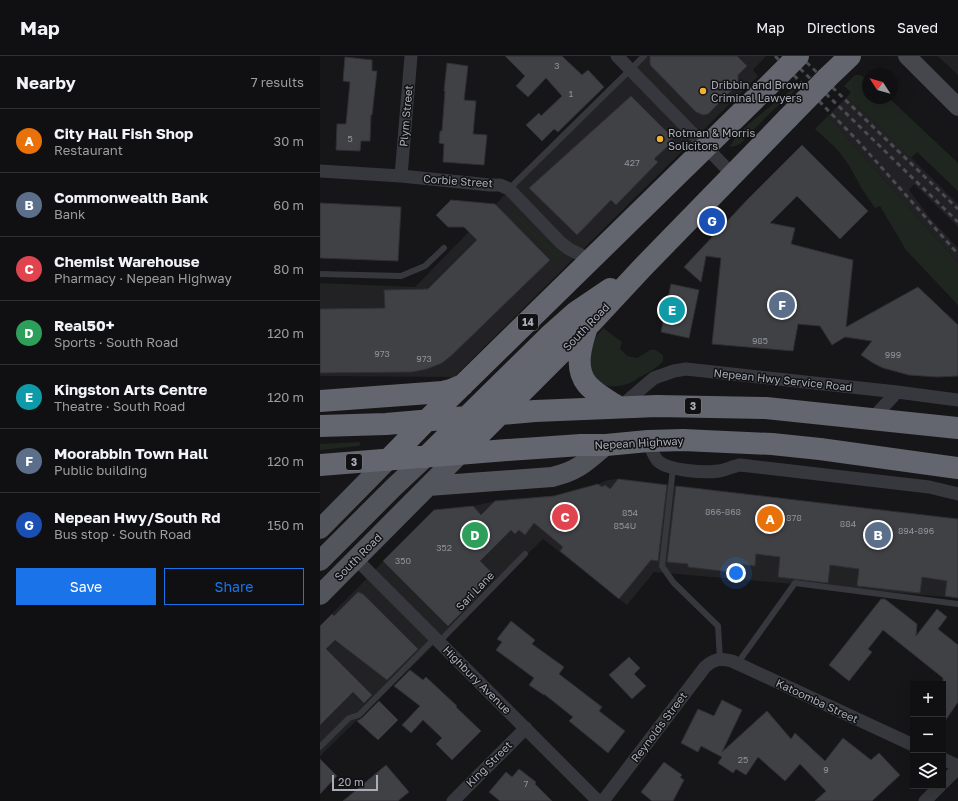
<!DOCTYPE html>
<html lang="en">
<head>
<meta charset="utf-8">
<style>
	body { margin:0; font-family:"Golos Text",sans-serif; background:#1e1e20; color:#f1f3f6 }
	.controls { position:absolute; right:12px; bottom:12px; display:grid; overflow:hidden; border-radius:0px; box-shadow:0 4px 16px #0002 }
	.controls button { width:36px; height:36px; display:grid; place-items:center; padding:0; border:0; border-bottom:1px solid #303032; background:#101012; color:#f1f3f6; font:20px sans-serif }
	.compass { position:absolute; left:542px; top:12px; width:36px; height:36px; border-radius:50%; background:#101012; box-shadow:0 4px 16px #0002; rotate:306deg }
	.scale { position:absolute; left:12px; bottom:10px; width:46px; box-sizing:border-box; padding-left:4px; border:2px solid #a8adb8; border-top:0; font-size:11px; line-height:14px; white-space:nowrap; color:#a8adb8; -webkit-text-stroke:3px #111113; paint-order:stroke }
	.you { position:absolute; left:416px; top:517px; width:14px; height:14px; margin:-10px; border:3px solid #fff; border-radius:50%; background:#1a73e8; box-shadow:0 0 0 6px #1a73e833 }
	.badge { display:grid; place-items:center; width:26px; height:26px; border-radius:50%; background:#1a73e8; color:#fff; font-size:13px; font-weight:700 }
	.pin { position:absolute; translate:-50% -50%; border:2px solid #fff; box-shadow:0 1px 4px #0006 }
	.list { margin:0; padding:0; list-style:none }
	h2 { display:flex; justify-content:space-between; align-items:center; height:52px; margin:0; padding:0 16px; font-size:17px }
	h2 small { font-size:13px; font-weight:400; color:#9c9d9f }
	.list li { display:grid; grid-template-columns:26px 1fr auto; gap:12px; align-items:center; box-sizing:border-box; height:64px; padding:0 16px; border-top:1px solid #303032 }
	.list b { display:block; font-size:15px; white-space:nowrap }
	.list p { margin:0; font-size:13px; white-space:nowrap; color:#9c9d9f }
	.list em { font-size:13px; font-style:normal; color:#9c9d9f }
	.actions { display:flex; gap:8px; padding:12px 16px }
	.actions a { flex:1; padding:9px 0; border:1px solid #1a73e8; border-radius:0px; text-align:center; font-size:14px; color:#1a73e8 }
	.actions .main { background:#1a73e8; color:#fff }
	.icon { flex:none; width:22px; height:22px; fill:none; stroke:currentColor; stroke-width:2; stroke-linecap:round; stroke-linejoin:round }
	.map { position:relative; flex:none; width:638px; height:745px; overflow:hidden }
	header { display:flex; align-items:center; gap:24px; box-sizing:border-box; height:56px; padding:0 20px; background:#101012; border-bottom:1px solid #303032 }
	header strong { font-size:19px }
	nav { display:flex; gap:22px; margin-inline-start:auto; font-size:14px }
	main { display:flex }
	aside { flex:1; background:#101012 }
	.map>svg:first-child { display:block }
	.built { fill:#222225 }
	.green { fill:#1e261f }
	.building { fill:#404145; stroke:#303034 }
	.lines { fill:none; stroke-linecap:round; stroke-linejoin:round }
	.lane { stroke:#37383d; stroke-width:6 }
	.street { stroke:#37383d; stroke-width:13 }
	.secondary { stroke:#45474d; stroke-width:18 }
	.primary { stroke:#53555c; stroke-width:20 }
	.highway { stroke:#63666e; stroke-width:22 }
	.rail { stroke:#4a4c52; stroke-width:3; stroke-dasharray:5 4; stroke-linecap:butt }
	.highway-bridge { stroke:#63666e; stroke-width:22 }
	.poi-dot { fill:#f2b134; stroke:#111113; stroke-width:1.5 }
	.labels { text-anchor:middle; stroke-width:3; stroke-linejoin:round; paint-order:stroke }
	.number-label { font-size:9px; fill:#8e929b }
	.shield { fill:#111113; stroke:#7b7e86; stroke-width:1 }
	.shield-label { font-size:10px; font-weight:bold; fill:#a8adb8 }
	.poi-label { font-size:11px; fill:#a8adb8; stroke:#111113; text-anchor:start }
	.street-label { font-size:11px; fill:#a8adb8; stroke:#111113 }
</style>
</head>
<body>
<header>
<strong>Map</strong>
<nav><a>Map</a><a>Directions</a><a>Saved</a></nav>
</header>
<main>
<aside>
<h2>Nearby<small>7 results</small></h2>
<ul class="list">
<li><span class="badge" style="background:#e8710a">A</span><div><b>City Hall Fish Shop</b><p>Restaurant</p></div><em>30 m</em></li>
<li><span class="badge" style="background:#5c6f8a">B</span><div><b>Commonwealth Bank</b><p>Bank</p></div><em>60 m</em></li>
<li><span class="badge" style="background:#e0444e">C</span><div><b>Chemist Warehouse</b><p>Pharmacy · Nepean Highway</p></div><em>80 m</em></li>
<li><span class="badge" style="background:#2e9e5b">D</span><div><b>Real50+</b><p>Sports · South Road</p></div><em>120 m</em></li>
<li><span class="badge" style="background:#0f9aa8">E</span><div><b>Kingston Arts Centre</b><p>Theatre · South Road</p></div><em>120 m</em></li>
<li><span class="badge" style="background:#5c6f8a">F</span><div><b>Moorabbin Town Hall</b><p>Public building</p></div><em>120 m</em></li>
<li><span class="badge" style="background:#1a4fb4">G</span><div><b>Nepean Hwy/South Rd</b><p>Bus stop · South Road</p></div><em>150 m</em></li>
</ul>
<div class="actions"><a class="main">Save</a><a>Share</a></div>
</aside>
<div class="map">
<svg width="638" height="745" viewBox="0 0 638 745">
	<rect width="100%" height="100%" fill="#161618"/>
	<path class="built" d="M320 0H446L433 14 438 20 134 321 0 320V227L95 231Z
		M618 0H638V19L623 5Z
		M527 41 558 69 638 148V171L594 128 589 134 610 162 638 192V207L508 60Z
		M298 423 638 463V542L334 516 307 549 223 483 0 700V570L114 454 153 450 175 445 234 440 278 428 288 424Z"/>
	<path class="green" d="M535 19H540L548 24V42H569L638 107V135L597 96 591 102 558 69 527 41 531 36 524 30Z
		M475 31 477 33 449 58 420 88 412 91 410 90C420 71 458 45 475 31Z
		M508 60 638 207V249L586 194 560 150 555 152 542 133 529 109 516 92 495 73Z
		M195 156 227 187 244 198 237 205 191 157Z
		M283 272 302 286 300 293 307 300 317 302 330 294H336L343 299V305C337 312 329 316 320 321 316 323 312 327 307 328 274 339 262 312 274 285 276 280 280 276 283 272Z
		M41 386 39 390 0 394V388Z"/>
	<path class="building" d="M185 0H242L262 19 268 14 284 31 238 76 234 73 222 85 206 69 219 57 221 60 242 40 226 22 208 41 196 30 205 20Z
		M330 0H417L427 10 418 19V28L388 58 383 59 376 56 331 10 330 8Z
		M25 1 52 4V15H57L52 59H51L50 85H41L40 95 16 94 17 68H26L30 26 23 25Z
		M127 7 148 10 144 44 156 45 153 78 167 79 164 109 123 106 124 88 119 87 120 75H122L125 35H124Z
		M311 40 353 82 347 87 349 89 334 103 338 106 296 149 291 144 257 179 209 132Z
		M482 89 548 155 520 183 477 140 450 167 475 172 471 188 533 204 526 271 598 231 638 269V320L617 321 589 319 563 312 553 307 541 299 552 285 525 281 512 289 500 270 478 268 473 295 392 288 401 202 386 200 381 226 364 211 427 144Z
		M131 144 175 148 230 204 132 299 122 307 107 313 92 316 0 317V253L65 252 64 234 108 233 157 184 144 171H128L116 159Z
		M0 147 81 151 78 205 0 202Z
		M351 228 379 234 369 282 341 276Z
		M298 423 347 429 338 505 331 504 299 543 240 495 243 491 214 467 205 479 199 474 195 478 191 474 160 505 173 518 154 538 157 541 128 570 63 505 114 454 153 450 161 459 175 445 234 440 278 428 282 431 285 429 290 433Z
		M356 430 638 463V542L625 540 627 525 602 521 600 537 537 530 539 513 510 509 508 527 458 521 460 501 436 498 435 510 412 507 410 516 368 511V508L347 506Z
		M38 536 43 538 98 593 67 624 15 584 6 593 52 639 44 647 33 636 0 669V570L12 558 14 560Z
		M561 543H565L597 568 596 580 617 553 627 561 618 573 638 589V646L623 668V622L563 574 548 593 552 596 529 625 509 609Z
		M191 565 215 584 212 588 244 611 239 618 282 651 279 655 305 675 288 697 249 665 253 661 224 638V639L209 629 214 622 176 594 182 586 177 583Z
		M309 601 320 612 314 618 326 630 312 643 289 619Z
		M90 614 103 624 106 621 137 650 136 651 161 675 132 704 116 688 122 682 103 664 91 677 82 669 100 650 74 630Z
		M402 644 422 654 402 696 447 655 471 683 475 677 505 705 523 682 551 704 559 697 580 719 552 745H495L506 735 480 708 465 725 438 701 426 719 416 713 413 717 398 707 402 701 381 690 378 696 361 687 378 653 394 660Z
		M59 645 78 664 58 684 37 665 42 662Z
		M0 703 17 720 0 738Z
		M344 706 362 719 360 721 364 724 353 745H332L321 736Z
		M66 709 89 736 78 745H23Z
		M199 713 216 726 215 728 232 745H180L169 736 186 716 192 721Z"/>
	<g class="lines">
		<path class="lane" d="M189 133 324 0
			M0 218 81 220 105 210 124 192
			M353 412 342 510 353 526 398 570 400 603
			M119 586 205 498
			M417 608 475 527 638 548
			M0 691 29 662 39 659 115 582"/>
		<path class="street" d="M297 0 413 119
			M0 115 81 120 170 129H180L189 133 241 187 249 193 271 204
			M81 120 91 0
			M300 351 334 322 354 315 366 313 577 336 638 344
			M552 363 577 336
			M328 385C331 391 333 400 338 405 349 415 385 417 399 415 406 414 413 410 420 409L609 431 638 438
			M36 503 278 745
			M623 703 638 710
			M623 727 638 712
			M133 745 206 672
			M283 745 385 611C394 603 400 602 412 605L593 689
			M605 745 620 730"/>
		<path class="secondary" d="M587 0 638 51"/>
		<path class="primary" d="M108 430 232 421C258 415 266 406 286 389
			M0 473 68 404
			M0 505 74 431 106 401
			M0 539 140 398"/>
		<path class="highway" d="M507 22 530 0
			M267 271C261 289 254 312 267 328 275 338 288 344 298 351
			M0 345 123 336 131 334 143 329
			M0 370 66 368 215 355 337 350 446 352 638 372
			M140 398 268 270 323 211 468 62
			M106 401 229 280 256 256 290 233
			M68 404 107 364 444 34
			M0 409 187 394 261 389H286L328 385 363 384 452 388 500 393 638 412"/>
		<path class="rail" d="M455 0 538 85 638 198
			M467 0 638 166
			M480 0 638 153"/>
		<path class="highway-bridge" d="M444 34 478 0
			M468 62 507 22"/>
	</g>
	<g class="poi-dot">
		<circle cx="383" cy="35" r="4"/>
		<circle cx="340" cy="83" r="4"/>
	</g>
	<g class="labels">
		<g class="number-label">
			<text x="237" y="13">3</text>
			<text x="251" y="41">1</text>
			<text x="30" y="86">5</text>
			<text x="312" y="110">427</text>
			<text x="440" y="288">985</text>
			<text x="62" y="301">973</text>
			<text x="573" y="302">999</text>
			<text x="104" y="306">973</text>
			<text x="403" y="459">866-868</text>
			<text x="310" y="460">854</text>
			<text x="474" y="465">878</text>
			<text x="528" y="471">884</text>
			<text x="305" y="473">854U</text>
			<text x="596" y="478">894-896</text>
			<text x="124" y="495">352</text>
			<text x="83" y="508">350</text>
			<text x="423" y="707">25</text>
			<text x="506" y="717">9</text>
			<text x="206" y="731">7</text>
		</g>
		<g class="shield">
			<rect x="198" y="258" width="20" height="16" rx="3"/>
			<rect x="365" y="342" width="16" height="16" rx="3"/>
			<rect x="26" y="398" width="16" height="16" rx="3"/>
		</g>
		<g class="shield-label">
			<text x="208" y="270">14</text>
			<text x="373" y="354">3</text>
			<text x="34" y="410">3</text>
		</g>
		<g class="poi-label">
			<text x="391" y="33">Dribbin and Brown<tspan x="391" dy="13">Criminal Lawyers</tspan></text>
			<text x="348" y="81">Rotman &amp; Morris<tspan x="348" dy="13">Solicitors</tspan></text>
		</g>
		<g class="street-label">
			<text transform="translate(86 60) rotate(-85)" y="4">Plym Street</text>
			<text transform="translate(138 125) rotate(4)" y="4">Corbie Street</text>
			<text transform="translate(266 271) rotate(-46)" y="4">South Road</text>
			<text transform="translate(463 324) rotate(6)" y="4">Nepean Hwy Service Road</text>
			<text transform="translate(319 387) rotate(-3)" y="4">Nepean Highway</text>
			<text transform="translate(38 501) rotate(-45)" y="4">South Road</text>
			<text transform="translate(155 535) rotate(-46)" y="4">Sari Lane</text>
			<text transform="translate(157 624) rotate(45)" y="4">Highbury Avenue</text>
			<text transform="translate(497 645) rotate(25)" y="4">Katoomba Street</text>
			<text transform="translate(339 671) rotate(-53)" y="4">Reynolds Street</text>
			<text transform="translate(169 708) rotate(-45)" y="4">King Street</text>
		</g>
	</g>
</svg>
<div class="controls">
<button>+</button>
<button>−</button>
<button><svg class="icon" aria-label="layers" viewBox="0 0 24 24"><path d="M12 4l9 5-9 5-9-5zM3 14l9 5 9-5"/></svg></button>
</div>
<svg class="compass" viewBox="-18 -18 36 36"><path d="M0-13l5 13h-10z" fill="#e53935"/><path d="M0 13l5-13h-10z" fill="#9c9d9f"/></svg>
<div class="scale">20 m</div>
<div class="you"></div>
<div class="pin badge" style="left:450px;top:463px;background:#e8710a">A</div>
<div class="pin badge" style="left:558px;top:479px;background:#5c6f8a">B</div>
<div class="pin badge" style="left:245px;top:461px;background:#e0444e">C</div>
<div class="pin badge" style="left:155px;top:479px;background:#2e9e5b">D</div>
<div class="pin badge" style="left:352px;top:254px;background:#0f9aa8">E</div>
<div class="pin badge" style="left:462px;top:249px;background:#5c6f8a">F</div>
<div class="pin badge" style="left:392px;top:165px;background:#1a4fb4">G</div>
</div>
</main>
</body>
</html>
